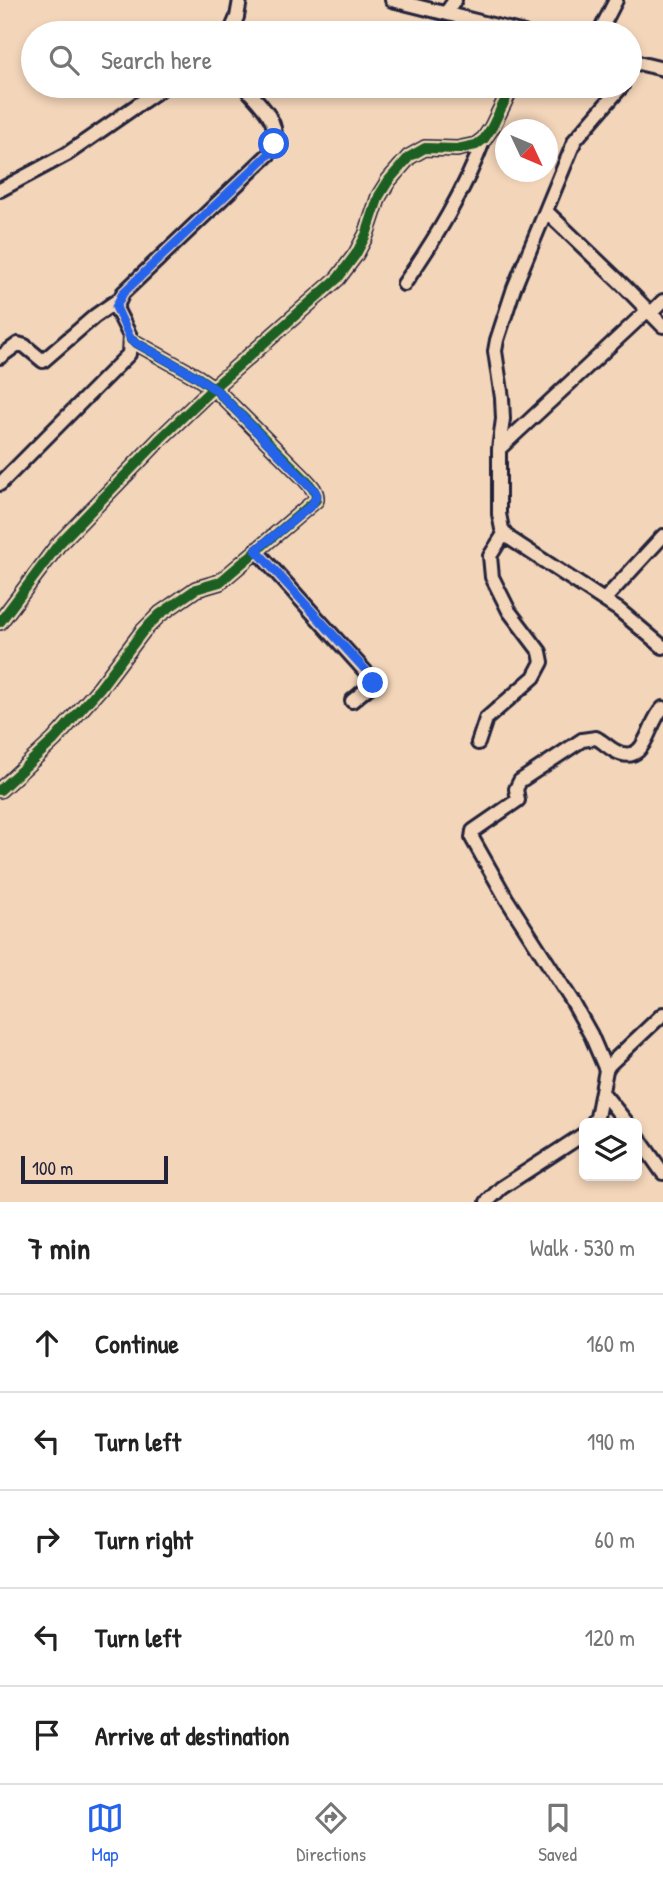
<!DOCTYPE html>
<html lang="en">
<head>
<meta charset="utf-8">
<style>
	body { margin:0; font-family:"Patrick Hand",sans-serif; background:#f6f6f6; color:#222 }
	.controls { position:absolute; right:21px; bottom:21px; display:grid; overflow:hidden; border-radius:10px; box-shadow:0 4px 10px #0003 }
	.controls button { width:63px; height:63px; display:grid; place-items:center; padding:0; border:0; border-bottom:2px solid #e0e0e0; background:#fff; color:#222; font:35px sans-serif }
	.compass { position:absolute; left:495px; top:119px; width:63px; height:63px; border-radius:50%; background:#fff; box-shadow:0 4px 10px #0003; rotate:134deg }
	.scale { position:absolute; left:21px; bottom:18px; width:147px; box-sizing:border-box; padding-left:7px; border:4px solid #22223b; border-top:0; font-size:19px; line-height:24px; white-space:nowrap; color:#22223b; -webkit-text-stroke:5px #f3d5b9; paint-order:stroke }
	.stop { position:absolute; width:21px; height:21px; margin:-16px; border:5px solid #2563eb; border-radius:50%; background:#fff }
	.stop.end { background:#2563eb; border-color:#fff; box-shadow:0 2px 7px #0008 }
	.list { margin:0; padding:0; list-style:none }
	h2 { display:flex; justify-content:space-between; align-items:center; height:91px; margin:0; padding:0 28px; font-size:30px }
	h2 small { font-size:23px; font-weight:400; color:#767676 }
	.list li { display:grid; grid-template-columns:46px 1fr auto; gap:21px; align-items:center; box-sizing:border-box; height:98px; padding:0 28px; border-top:2px solid #e0e0e0 }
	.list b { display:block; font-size:26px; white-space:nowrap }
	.list em { font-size:23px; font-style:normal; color:#767676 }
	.icon { flex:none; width:38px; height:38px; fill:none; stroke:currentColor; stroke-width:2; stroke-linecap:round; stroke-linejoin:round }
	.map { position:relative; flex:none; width:663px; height:1202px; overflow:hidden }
	.search { position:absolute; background:#fff; box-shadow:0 4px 10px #0003; left:21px; right:21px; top:21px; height:77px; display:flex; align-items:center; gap:18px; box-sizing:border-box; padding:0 24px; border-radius:38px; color:#767676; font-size:26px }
	.sheet { height:581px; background:#fff }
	nav { display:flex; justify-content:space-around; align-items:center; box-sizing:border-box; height:98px; border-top:2px solid #e0e0e0; background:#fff; font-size:19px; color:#767676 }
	nav a { display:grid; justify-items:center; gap:4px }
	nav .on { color:#2563eb }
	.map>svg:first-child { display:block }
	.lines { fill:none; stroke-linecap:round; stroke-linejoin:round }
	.street-casing { stroke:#22223b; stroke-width:18 }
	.street { stroke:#f3d5b9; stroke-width:12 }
	.cycleway-casing { stroke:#f3d5b9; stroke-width:15 }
	.cycleway { stroke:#1b5e20; stroke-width:10 }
	.route { stroke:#2563eb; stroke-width:9 }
</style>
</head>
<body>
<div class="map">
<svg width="663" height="1202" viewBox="0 0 663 1202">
	<rect width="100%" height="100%" fill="#f3d5b9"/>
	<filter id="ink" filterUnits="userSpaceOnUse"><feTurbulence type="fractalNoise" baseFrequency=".0143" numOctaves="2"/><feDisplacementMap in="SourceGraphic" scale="14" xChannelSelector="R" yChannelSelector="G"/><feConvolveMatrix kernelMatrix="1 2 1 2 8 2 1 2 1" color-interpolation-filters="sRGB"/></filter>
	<g filter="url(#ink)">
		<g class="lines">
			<g class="street-casing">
				<path id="street" d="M392 0 524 33
					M446 13 455 0
					M230 33 237 17 240 0
					M599 33 616 0
					M630 61 663 69
					M622 86 575 140 514 288 497 340 495 351 502 398 503 419 499 449V514L502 529 509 538 619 610 663 647
					M0 190 67 154 165 86
					M547 212 624 286 663 326
					M404 284C436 238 464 192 484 139
					M651 313 663 301
					M0 357 18 344 25 346 43 361 95 316 118 300
					M499 449 648 310
					M0 484 129 354 130 336 116 308 123 293 270 153C285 124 262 107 244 86
					M256 550 373 680 370 686 352 701
					M604 600 663 536
					M0 622 58 545 161 438 213 388 338 278 356 254 366 235 379 196 389 180 409 157 425 148 457 149 476 145 484 139 492 127 512 86
					M478 743 486 719 534 677 542 662 540 652 509 611 492 577 490 556 504 534
					M0 790 54 740 100 688 143 631 160 614 196 589 220 582 316 500C317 490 309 484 303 477L216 390 197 377 131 340
					M606 1070 591 1035 572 1001 506 898 472 838 473 831 518 800 516 789 520 781 582 740 596 738C602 741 608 747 615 751 647 768 647 722 663 708
					M602 1092 627 1123
					M593 1123 597 1117 606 1070 609 1065 663 1014
					M637 1136 663 1173
					M487 1202 501 1188 584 1134"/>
			</g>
			<use href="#street" class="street"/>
			<g class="cycleway-casing">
				<path id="cycleway" d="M0 622 58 545 161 438 213 388 338 278 356 254 366 235 379 196 389 180 409 157 425 148 457 149 476 145 484 139 492 127 512 86
					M0 790 54 740 100 688 143 631 160 614 196 589 220 582 316 500C317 490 309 484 303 477L216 390 197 377 131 340"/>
			</g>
			<use href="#cycleway" class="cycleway"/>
		</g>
	</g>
	<g class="lines" filter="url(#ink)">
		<path class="route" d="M274 144 270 153 123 293 116 307 131 340 197 377 216 390 314 490 317 495 312 505 256 550 371 676 373 683"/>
	</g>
</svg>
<div class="controls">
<button><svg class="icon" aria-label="layers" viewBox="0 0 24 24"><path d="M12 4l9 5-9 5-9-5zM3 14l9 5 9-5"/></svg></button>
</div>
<svg class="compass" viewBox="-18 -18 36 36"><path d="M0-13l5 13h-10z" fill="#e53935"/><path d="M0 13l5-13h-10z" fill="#767676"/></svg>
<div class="scale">100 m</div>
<div class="stop" style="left:274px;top:144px"></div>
<div class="stop end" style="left:373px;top:683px"></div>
<div class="search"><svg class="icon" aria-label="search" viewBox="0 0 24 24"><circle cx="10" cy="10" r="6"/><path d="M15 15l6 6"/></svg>Search here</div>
</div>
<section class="sheet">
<h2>7 min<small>Walk · 530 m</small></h2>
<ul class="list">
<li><svg class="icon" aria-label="ahead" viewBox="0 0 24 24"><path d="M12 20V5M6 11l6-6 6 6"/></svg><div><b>Continue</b></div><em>160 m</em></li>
<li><svg class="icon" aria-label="left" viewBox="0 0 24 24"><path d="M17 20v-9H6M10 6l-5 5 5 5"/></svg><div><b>Turn left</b></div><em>190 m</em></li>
<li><svg class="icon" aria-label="right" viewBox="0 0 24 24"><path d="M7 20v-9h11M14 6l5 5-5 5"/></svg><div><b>Turn right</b></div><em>60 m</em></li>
<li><svg class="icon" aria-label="left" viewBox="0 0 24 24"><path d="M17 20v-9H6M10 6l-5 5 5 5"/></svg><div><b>Turn left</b></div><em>120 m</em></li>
<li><svg class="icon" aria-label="arrive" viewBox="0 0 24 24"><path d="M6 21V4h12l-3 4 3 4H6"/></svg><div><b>Arrive at destination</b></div></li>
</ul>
</section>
<nav>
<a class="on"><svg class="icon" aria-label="map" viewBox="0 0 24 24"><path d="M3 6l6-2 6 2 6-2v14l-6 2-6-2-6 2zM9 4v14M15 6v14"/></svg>Map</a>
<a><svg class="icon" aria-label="directions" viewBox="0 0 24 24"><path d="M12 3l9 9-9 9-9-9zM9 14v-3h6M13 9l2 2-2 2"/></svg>Directions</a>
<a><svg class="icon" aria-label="saved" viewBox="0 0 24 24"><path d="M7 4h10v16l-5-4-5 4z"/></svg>Saved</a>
</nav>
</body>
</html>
